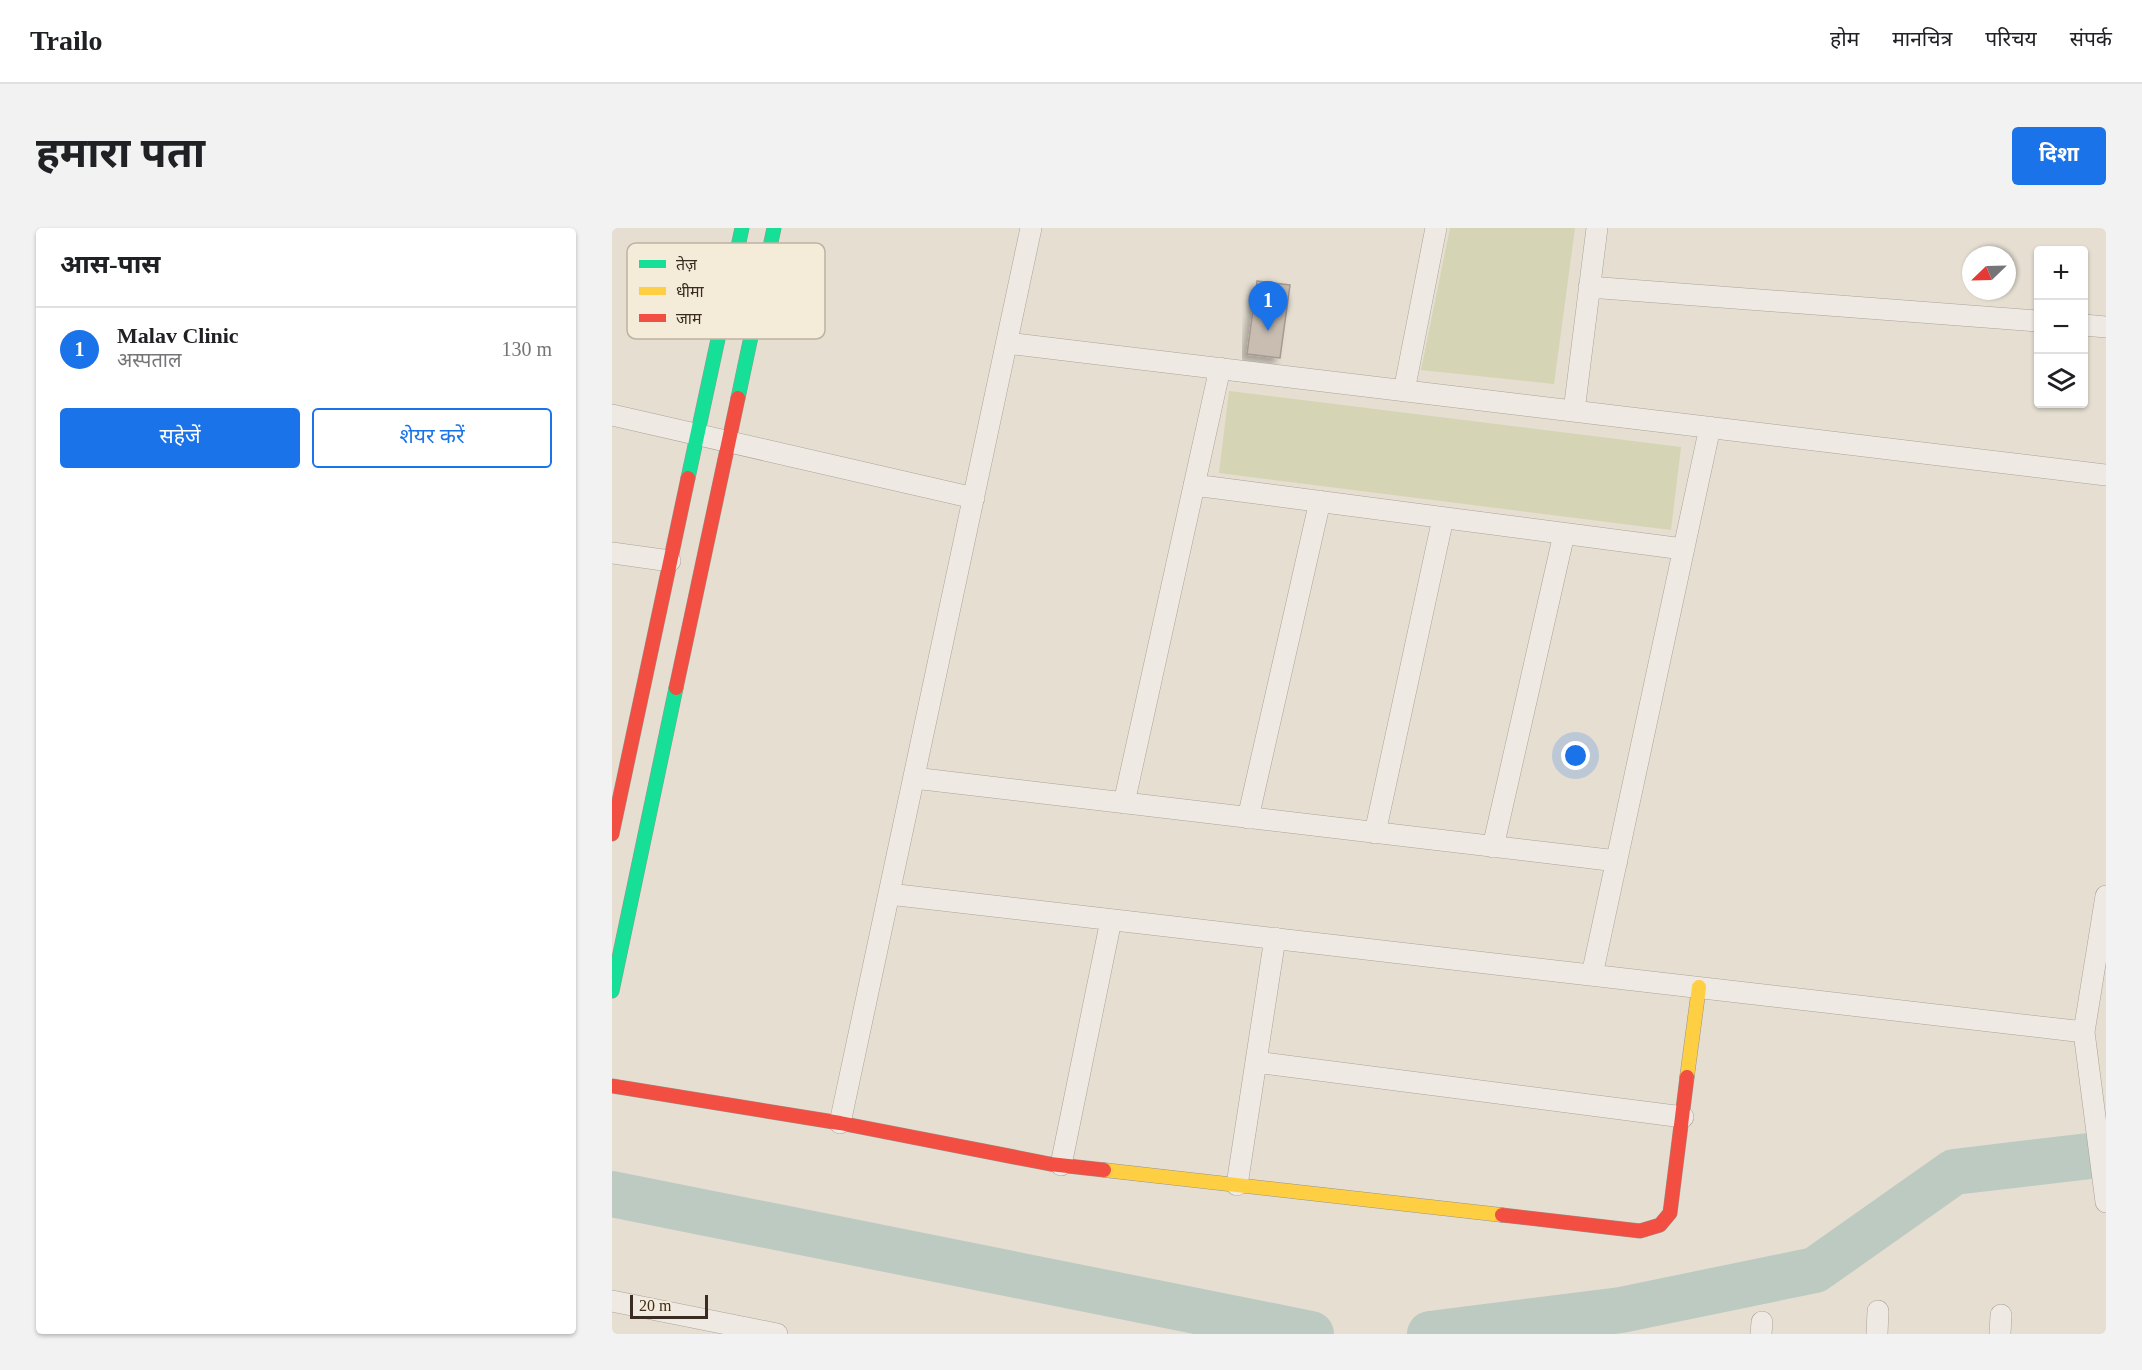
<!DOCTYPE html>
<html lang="hi">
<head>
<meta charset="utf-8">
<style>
	body { margin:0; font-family:"Times New Roman","Noto Sans Devanagari",serif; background:#f2f2f2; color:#202124 }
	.controls { position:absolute; right:18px; top:18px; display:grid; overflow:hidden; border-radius:6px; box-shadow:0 2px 4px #0004 }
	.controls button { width:54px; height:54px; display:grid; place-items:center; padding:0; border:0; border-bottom:2px solid #e0e0e0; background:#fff; color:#202124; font:30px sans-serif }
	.compass { position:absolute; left:1350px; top:18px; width:54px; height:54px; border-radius:50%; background:#fff; box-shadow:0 2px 4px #0004; rotate:247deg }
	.scale { position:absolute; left:18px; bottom:15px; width:78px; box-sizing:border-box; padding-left:6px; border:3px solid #3a2c21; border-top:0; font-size:16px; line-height:21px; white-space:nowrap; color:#3a2c21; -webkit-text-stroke:4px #f5ebd9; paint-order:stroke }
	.you { position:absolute; left:964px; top:528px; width:21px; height:21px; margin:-15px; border:4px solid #fff; border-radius:50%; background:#1a73e8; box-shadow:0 0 0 9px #1a73e833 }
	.badge { display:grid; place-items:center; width:39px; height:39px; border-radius:50%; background:#1a73e8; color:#fff; font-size:20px; font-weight:700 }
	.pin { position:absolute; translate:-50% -50px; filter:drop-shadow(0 2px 3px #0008) }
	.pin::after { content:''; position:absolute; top:32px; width:21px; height:18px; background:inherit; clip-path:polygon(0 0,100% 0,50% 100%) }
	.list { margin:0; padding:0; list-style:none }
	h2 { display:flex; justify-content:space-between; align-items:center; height:78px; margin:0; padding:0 24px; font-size:26px }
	h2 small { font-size:20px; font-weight:400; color:#757577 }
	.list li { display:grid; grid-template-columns:39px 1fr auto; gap:18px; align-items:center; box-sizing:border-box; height:84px; padding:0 24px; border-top:2px solid #e0e0e0 }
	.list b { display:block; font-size:22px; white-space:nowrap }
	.list p { margin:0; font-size:20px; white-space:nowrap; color:#757577 }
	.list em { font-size:20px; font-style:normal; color:#757577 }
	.actions { display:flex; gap:12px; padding:18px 24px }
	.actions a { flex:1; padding:14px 0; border:2px solid #1a73e8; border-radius:6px; text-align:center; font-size:21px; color:#1a73e8 }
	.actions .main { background:#1a73e8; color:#fff }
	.icon { flex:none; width:33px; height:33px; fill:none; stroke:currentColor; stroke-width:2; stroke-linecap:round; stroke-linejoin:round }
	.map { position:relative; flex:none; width:1494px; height:1106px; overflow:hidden; border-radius:6px }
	header { display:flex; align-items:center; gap:36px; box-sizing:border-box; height:84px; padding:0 30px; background:#fff; border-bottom:2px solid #e0e0e0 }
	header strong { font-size:28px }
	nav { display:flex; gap:33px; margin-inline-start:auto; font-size:21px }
	.intro { display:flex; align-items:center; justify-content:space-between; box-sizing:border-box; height:144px; padding:0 36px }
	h1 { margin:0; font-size:42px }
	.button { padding:15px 27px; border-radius:6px; background:#1a73e8; color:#fff; font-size:21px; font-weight:700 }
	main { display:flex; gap:36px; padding:0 36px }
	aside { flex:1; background:#fff; border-radius:6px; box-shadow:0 2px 4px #0004 }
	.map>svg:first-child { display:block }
	.green { fill:#d5d4b4 }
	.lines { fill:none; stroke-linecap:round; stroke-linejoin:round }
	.river { stroke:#bccac1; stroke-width:46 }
	.building { fill:#c9bdb2; stroke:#a69a90; stroke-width:1.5; filter:url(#shadow) }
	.street-casing { stroke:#aba399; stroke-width:22 }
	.fast-casing { stroke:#9a938a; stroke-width:15 }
	.slow-casing { stroke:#9a938a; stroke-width:15 }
	.jam-casing { stroke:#9a938a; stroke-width:15 }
	.street { stroke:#eeeae3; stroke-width:21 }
	.fast { stroke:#16e098; stroke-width:14 }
	.slow { stroke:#ffcf43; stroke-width:14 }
	.jam { stroke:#f24e42; stroke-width:14 }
	.key { fill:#f5ebd9; stroke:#bdb2a2; stroke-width:1.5 }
	.key-label { font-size:16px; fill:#3a2c21 }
</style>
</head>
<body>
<header>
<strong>Trailo</strong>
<nav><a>होम</a><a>मानचित्र</a><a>परिचय</a><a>संपर्क</a></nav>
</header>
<div class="intro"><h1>हमारा पता</h1><a class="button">दिशा</a></div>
<main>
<aside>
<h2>आस-पास<small></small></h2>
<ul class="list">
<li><span class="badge">1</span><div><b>Malav Clinic</b><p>अस्पताल</p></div><em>130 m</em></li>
</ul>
<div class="actions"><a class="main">सहेजें</a><a>शेयर करें</a></div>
</aside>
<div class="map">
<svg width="1494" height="1106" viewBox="0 0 1494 1106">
	<defs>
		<filter id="shadow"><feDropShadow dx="-5.5" dy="5.5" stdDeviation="3" flood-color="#0004"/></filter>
	</defs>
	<rect width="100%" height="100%" fill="#e5ded1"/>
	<path class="green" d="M838 0H963L942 156 809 142Z
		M617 163 1069 219 1059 302 607 245Z"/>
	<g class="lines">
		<path class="river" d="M0 966 699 1106
			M818 1106 1009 1082 1203 1042 1342 944 1494 926"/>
	</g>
	<path class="building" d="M645 53 678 57 668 130 635 126Z"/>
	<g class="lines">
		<g class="street-casing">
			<path id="street" d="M977 59 1426 93
				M1472 97 1494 99
				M395 115 1494 247
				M792 163 824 0
				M962 183 985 0
				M0 187 362 270
				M582 257 1071 321
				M0 325 58 333
				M302 550 1005 633
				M512 575 608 140
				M636 590 708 273
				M763 605 831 290
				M881 619 952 306
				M277 666 1472 804
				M1494 668 1472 804 1494 974
				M980 747 1098 199
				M644 834 1071 889
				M228 895 419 0
				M449 937 499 692
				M625 957 663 710
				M0 1073 165 1106
				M1149 1106 1150 1094
				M1265 1106 1266 1083
				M1388 1106 1389 1087"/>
		</g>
		<g class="fast-casing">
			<path id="fast" d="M126 170 162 0
				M76 250 130 0
				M0 763 64 460"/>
		</g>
		<g class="slow-casing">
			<path id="slow" d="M1075 849 1087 759
				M492 942 890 987"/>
		</g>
		<g class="jam-casing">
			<path id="jam" d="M64 460 126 170
				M0 606 76 250
				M0 858 228 895 438 936 492 942
				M890 987 1028 1003 1048 997 1058 985 1075 849"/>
		</g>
		<use href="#street" class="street"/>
		<use href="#fast" class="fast"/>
		<use href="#slow" class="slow"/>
		<use href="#jam" class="jam"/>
	</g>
	<rect x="15" y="15" width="198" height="96" rx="9" class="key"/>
	<rect x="27" y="32" width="27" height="8" fill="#16e098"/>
	<rect x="27" y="59" width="27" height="8" fill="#ffcf43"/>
	<rect x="27" y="86" width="27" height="8" fill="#f24e42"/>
	<g class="key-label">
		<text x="64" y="42">तेज़</text>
		<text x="64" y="69">धीमा</text>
		<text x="64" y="96">जाम</text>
	</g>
</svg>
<div class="controls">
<button>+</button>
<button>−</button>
<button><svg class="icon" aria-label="layers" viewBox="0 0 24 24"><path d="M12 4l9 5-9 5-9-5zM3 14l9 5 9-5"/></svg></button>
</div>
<svg class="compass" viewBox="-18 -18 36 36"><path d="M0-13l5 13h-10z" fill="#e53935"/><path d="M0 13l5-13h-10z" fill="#757577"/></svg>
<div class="scale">20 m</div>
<div class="you"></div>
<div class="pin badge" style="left:656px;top:103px">1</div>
</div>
</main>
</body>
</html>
